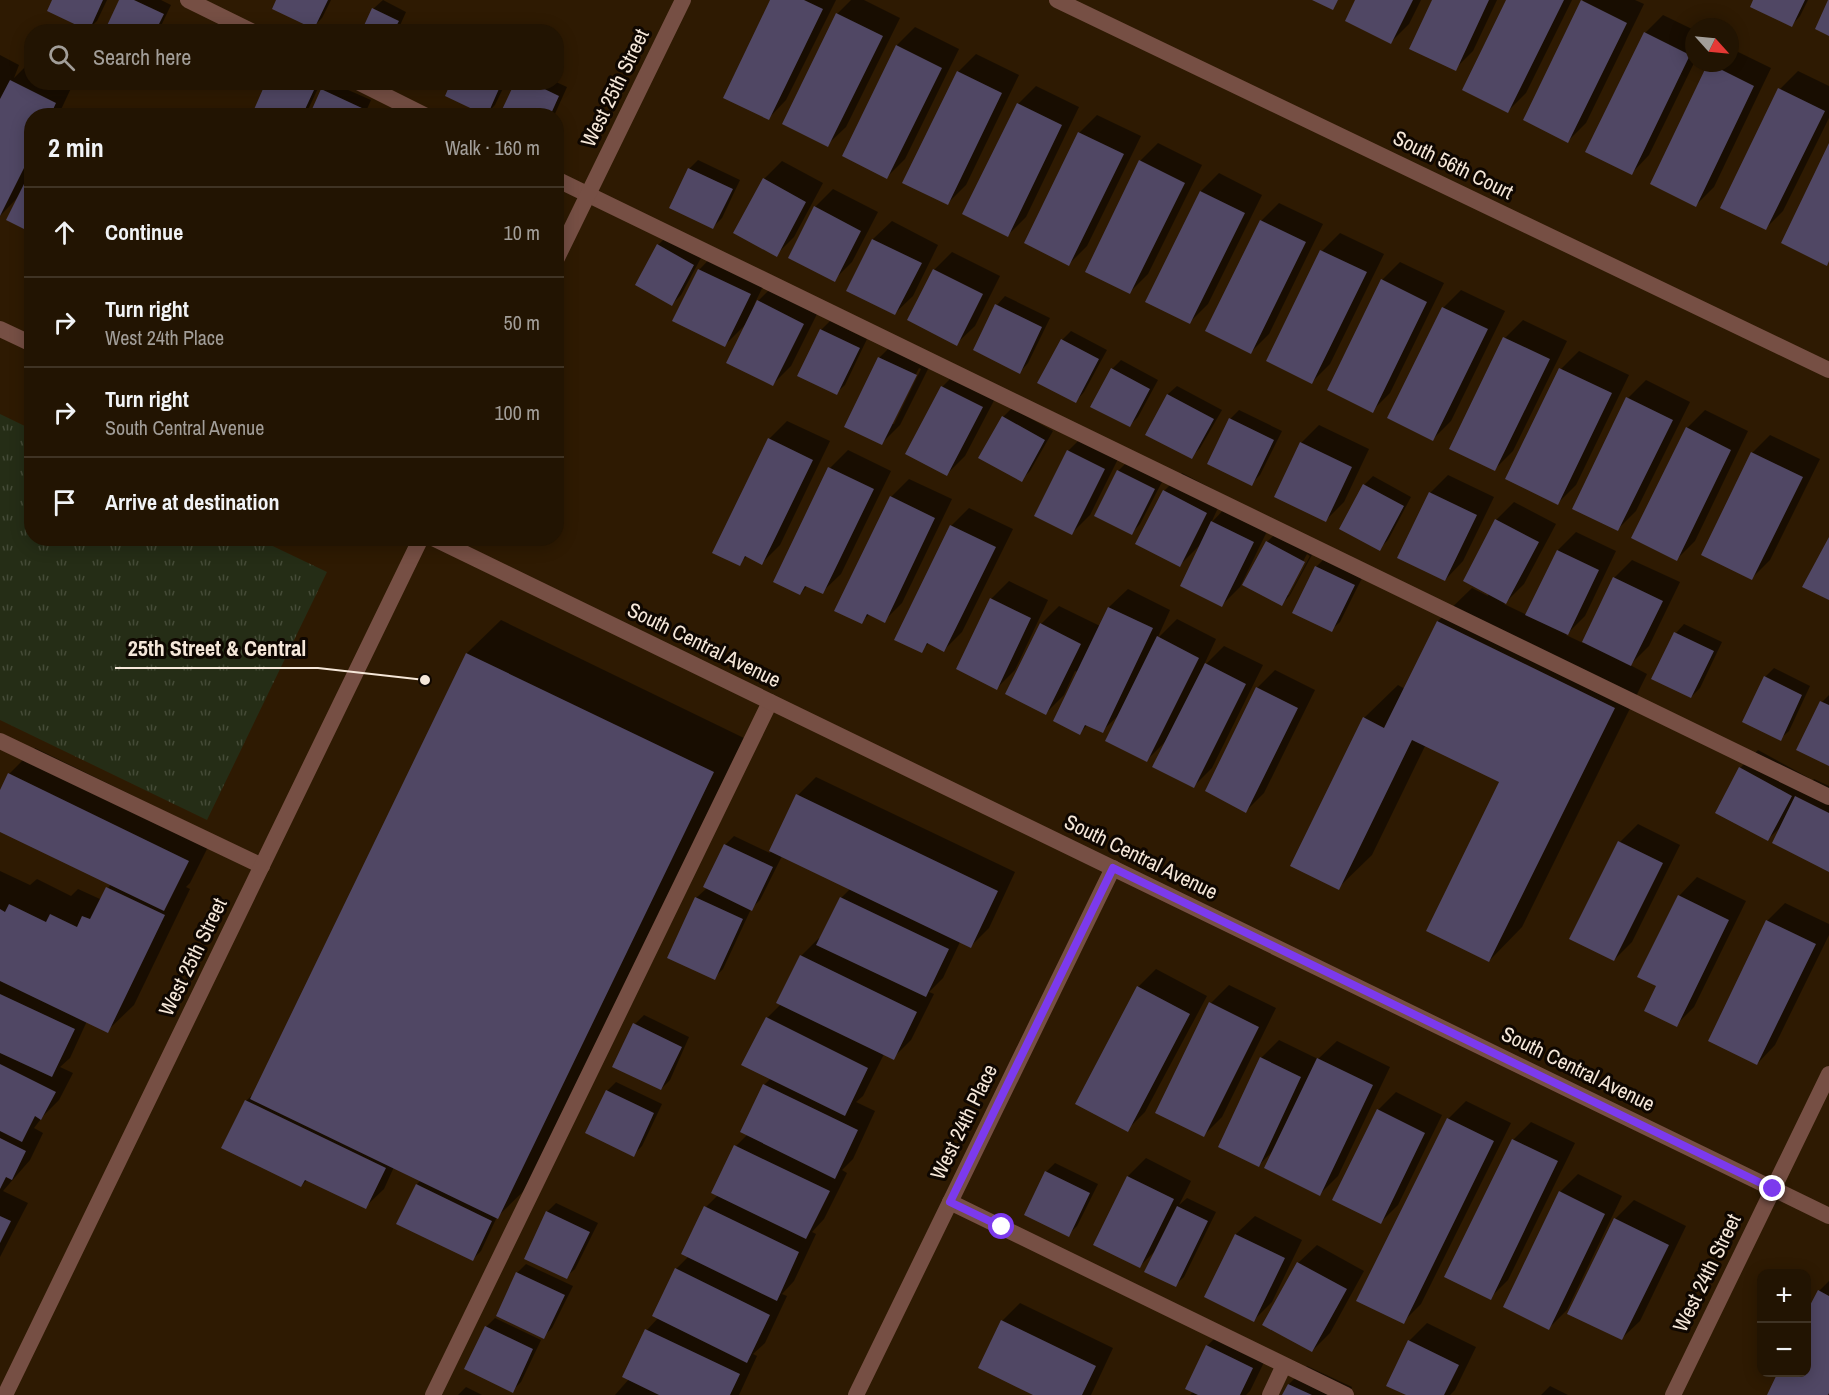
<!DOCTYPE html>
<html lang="en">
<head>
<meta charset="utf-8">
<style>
	body { margin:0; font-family:"Archivo Narrow",sans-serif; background:#2e2111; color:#f1f3f6 }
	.controls { position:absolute; right:18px; bottom:18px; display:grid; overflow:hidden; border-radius:12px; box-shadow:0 3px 15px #0003 }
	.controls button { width:54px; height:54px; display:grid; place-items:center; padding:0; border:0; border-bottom:2px solid #3f3324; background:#221402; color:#f1f3f6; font:30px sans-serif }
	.compass { position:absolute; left:1685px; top:18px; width:54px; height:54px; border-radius:50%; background:#221402; box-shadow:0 3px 15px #0003; rotate:117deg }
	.stop { position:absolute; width:18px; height:18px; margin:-14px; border:4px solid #7c3aed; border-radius:50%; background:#fff }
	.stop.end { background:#7c3aed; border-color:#fff; box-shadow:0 2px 6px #0008 }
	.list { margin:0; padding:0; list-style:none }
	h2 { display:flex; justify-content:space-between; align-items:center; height:78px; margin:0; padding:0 24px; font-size:26px }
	h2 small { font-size:20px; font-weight:400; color:#a29e99 }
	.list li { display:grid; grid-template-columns:39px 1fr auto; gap:18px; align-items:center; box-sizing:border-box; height:90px; padding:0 24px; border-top:2px solid #3f3324 }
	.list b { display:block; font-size:22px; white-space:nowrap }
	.list p { margin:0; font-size:20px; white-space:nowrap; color:#a29e99 }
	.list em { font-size:20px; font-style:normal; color:#a29e99 }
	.icon { flex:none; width:33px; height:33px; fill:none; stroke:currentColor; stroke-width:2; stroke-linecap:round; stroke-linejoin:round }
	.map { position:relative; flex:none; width:1829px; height:1395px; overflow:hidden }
	.search { position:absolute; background:#221402; box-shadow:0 3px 15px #0003; left:24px; top:24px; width:540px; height:66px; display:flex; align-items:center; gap:15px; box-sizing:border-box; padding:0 21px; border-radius:24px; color:#a29e99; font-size:22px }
	.panel { position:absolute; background:#221402; box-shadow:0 3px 15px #0003; left:24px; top:108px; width:540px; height:438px; border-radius:24px }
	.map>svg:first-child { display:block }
	.grass { fill:url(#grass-tufts) }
	.shadow { fill:#0007; fill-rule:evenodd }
	.building { fill:#504764 }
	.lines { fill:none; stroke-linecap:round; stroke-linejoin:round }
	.service { stroke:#764f44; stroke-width:16 }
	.minor { stroke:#764f44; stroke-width:16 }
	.tertiary { stroke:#764f44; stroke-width:16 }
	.route { stroke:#7c3aed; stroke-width:8 }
	.labels { text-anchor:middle; stroke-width:6; stroke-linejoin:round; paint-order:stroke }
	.street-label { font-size:21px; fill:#f5e7d9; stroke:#0f0701 }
	.leader { fill:none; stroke:#f5e7d9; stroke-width:2 }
	.callout-dot { fill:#f5e7d9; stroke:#0f0701; stroke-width:2 }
	.callout-label { font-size:22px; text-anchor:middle; font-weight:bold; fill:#f5e7d9; stroke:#0f0701; stroke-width:6; stroke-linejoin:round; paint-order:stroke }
</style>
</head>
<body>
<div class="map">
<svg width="1829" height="1395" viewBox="0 0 1829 1395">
	<defs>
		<pattern id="grass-tufts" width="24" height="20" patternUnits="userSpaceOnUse" patternTransform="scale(1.5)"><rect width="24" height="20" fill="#252d16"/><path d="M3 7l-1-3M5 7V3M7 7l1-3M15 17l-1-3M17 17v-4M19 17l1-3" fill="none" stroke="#454b37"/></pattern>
	</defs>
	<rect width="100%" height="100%" fill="#2e1a02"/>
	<path class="grass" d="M0 414 31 429 32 538 258 539 327 572 207 820 0 720Z"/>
	<path class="shadow" d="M54 0H107L97 21 88 29Z
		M121 0H161L171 5 158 32H106Z
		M278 0H331L322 18 313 27Z
		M383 0 406 12 397 32H362L373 9Z
		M772 0H836L786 100 768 119Z
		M851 0H864L900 18 846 127 827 145 837 14Z
		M1357 0H1421L1409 24 1391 42Z
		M1433 0H1497L1473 51 1455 69Z
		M1508 0H1572L1526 93 1508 111Z
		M1583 0H1635L1644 4 1586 123 1568 141Z
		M1755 0H1808L1800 16 1792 25Z
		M1663 15 1694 30V63L1649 155 1631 174 1645 33Z
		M915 27 959 49 905 159 887 177 897 45Z
		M1730 48 1771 68 1714 187 1696 205 1709 64 1730 63Z
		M976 54 1019 75 966 185 948 203 958 72Z
		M0 55 19 65 14 78 29 63 32 64V82H69L73 84 58 116H32V231L18 197 0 216Z
		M1798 71 1829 86V118L1783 211 1765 229 1780 89Z
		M268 82H321L305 116H257L254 114Z
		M330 82 371 100 364 116H311L323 90Z
		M453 82H506L495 105 486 114Z
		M516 82H556L567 87 554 116H501Z
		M1036 86 1079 107 1026 217 1008 235 1018 104Z
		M1097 115 1141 136 1087 246 1069 264 1079 133Z
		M1158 143 1202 165 1148 274 1130 292 1140 161Z
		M698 160 740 180 722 218 713 227 671 207 690 168Z
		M782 161 823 183 794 237 776 255 764 179Z
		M1219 173 1262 195 1208 304 1190 322 1201 191Z
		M833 189 878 212 852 262 834 280 815 207Z
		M1279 203 1323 224 1269 334 1251 352 1261 221Z
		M892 221 938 245 913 296 894 314 848 291 873 239Z
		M1340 233 1384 254 1330 364 1312 382 1322 251Z
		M667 236 702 256 681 295 672 304 658 245Z
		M717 251 768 276 754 305 776 283 821 306 791 366 773 384 747 323 725 345 699 270Z
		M952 252 1000 276 975 326 956 344 934 270Z
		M1400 262 1444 283 1390 393 1372 411 1382 280Z
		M1461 290 1505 311 1451 421 1433 439 1443 308Z
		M1005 296 1050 318 1028 363 1020 372 997 305Z
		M1523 320 1567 341 1513 451 1495 469 1505 338Z
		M830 321 867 339 845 385 836 393 821 330Z
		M1071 331 1107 350 1084 392 1076 401 1062 340Z
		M898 339 934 357 900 425 882 443 846 427 880 357ZM919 368 921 369 894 424H891Z
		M1579 351 1629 375 1576 485 1558 503 1507 479 1561 369Z
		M1121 360 1158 380 1138 417 1129 426 1112 369Z
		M960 369 1000 389 965 456 947 474 942 387Z
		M1646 380 1690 402 1636 511 1618 529 1628 398Z
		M1177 386 1222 410 1200 448 1191 457 1147 434 1168 394Z
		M1012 408 1053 431 1030 471 1021 480 1003 417Z
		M1239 410 1282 431 1260 475 1251 484 1230 419Z
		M1705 410 1748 431 1695 541 1677 559 1687 428Z
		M787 421 830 441 780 545 762 563 747 556 739 564 769 439Z
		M1319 425 1369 449 1344 502 1326 520 1301 443Z
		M1086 433 1122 451 1090 515 1072 533 1068 451Z
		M1770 435 1820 459 1770 560 1752 578V453Z
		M848 450 891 471 841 574 822 592 808 585 800 594 830 468Z
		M1127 462 1163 480 1140 524 1132 533 1118 471Z
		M1182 473 1224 495 1211 523 1230 503 1271 523 1240 587 1222 605 1201 544 1180 565 1164 491Z
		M1448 475 1494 497 1463 561 1445 580 1430 493Z
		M1373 476 1411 497 1388 540 1379 549 1364 485Z
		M909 479 952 499 902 603 884 621 870 614 861 622 891 497Z
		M1514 502 1556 524 1524 584 1504 604 1527 615 1558 550 1576 532 1616 551 1585 616 1566 635 1583 643 1614 578 1632 560 1680 582 1649 646 1630 665 1647 674 1522 927 1489 961 1501 782 1426 744 1372 855 1338 888 1364 718 1398 685 1405 689 1438 621 1472 588 1488 596 1496 520Z
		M969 508 1013 529 962 632 944 650 929 643 921 651 951 526Z
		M1276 533 1313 553 1290 595 1282 604 1267 542ZM1307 554 1310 556 1289 595H1285Z
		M1325 558 1363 576 1340 622 1331 630 1316 567Z
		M1009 581 1048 600 1015 670 997 688 991 599Z
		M1128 589 1170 610 1157 639 1177 619 1216 639 1203 667 1224 646 1263 665 1212 768 1194 786 1168 739 1147 760 1120 714 1102 731 1088 724 1080 733 1078 672 1075 671 1064 695 1046 713 1041 624 1059 606 1100 626 1109 607Z
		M501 620 746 739 531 1184 497 1217 481 1251 472 1260 417 1184 421 1180 394 1167 384 1189 365 1207 308 1179 301 1186 246 1101 257 1090 467 653Z
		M1684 624 1722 642 1700 688 1691 697 1676 633Z
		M1774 668 1810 686 1789 731 1780 739 1765 677Z
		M1275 670 1315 690 1264 793 1246 811 1207 791 1257 688Z
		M1829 695V765L1822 702Z
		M35 748 214 835 190 883 186 887 190 889 134 1005 107 1031 87 1021 70 1058 60 1067 73 1073 59 1100 44 1115 34 1128 43 1133 30 1160 3 1191 28 1203 0 1257V871L30 885 37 879 71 896 78 889 100 899 111 884 0 830V793L9 774Z
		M1758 750 1809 778 1804 789 1814 779 1829 786V870L1782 826 1768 839 1740 768Z
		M816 777 1015 872 989 928 971 946 960 942 943 978 929 992 934 994 911 1040 893 1058 884 1054 863 1096 856 1102 875 1111 853 1159 842 1170 847 1173 824 1219 812 1232 816 1234 794 1281 782 1294 787 1296 765 1343 753 1354 757 1356 739 1395H615L629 1379 647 1330 658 1318 676 1269 689 1256 706 1207 718 1195 736 1146 748 1134 764 1085 771 1078 767 1018 781 1004 801 956 819 938H821L841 898 850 889 782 856 760 900 751 909 723 969 714 978 696 898 707 888 725 845 734 836 770 853 798 795Z
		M1638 824 1680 845 1632 942 1614 960 1620 842Z
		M1697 877 1746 901 1694 1007 1676 1025 1658 985 1679 896Z
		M1785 903 1829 924V935L1775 1045 1757 1064 1710 1041 1767 921Z
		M1156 969 1207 996 1145 1112 1127 1130 1138 987Z
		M1229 985 1276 1008 1222 1117 1204 1135 1211 1003Z
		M644 1015 689 1037 670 1080 661 1089 635 1024Z
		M1279 1040 1318 1059 1337 1041 1390 1067 1338 1176 1320 1194 1274 1150 1259 1165 1261 1058Z
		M616 1082 662 1104 642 1146 633 1155 607 1091Z
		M1396 1092 1442 1115 1398 1205 1380 1223 1378 1110Z
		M1466 1101 1511 1123 1421 1304 1403 1322 1448 1119Z
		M1531 1122 1575 1143 1508 1280 1490 1298 1513 1140Z
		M1146 1158 1191 1181 1179 1205 1187 1198 1216 1212 1184 1277 1175 1285 1155 1251 1140 1266 1128 1176Z
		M1055 1163 1098 1184 1077 1226 1068 1235 1046 1172Z
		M1578 1174 1622 1196 1567 1310 1549 1328 1560 1192Z
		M1634 1200 1686 1226 1640 1321 1621 1339 1569 1313 1616 1218Z
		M556 1203 598 1223 575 1269 566 1277 547 1212Z
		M1255 1216 1302 1240 1272 1302 1254 1320 1206 1296 1236 1234Z
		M1317 1245 1364 1271 1330 1333 1312 1351 1264 1325 1298 1263Z
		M526 1264 573 1286 552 1328 543 1337 517 1273Z
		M1829 1281V1395H1769L1806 1372 1819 1291Z
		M1020 1303 1113 1348 1091 1395H1036L1002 1321Z
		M495 1318 541 1340 521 1382 512 1391 466 1368 486 1327Z
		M1427 1323 1476 1347 1455 1390 1450 1395H1409V1341Z
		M1225 1328 1270 1350 1250 1391 1246 1395H1190L1194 1391 1207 1346Z
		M1307 1366 1352 1387 1349 1395H1284L1289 1384Z
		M1550 1386 1568 1395H1541Z
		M466 1387 482 1395H458Z"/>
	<path class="building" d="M52 0H103L89 31 47 11Z
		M119 0H134L164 14 155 32H104Z
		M276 0H328L314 29 272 9Z
		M770 0H804L823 9 769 120 723 98Z
		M1312 0H1338L1333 10Z
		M1355 0H1413L1391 44 1345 21Z
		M1432 0H1489L1456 71 1409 49Z
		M1506 0H1564L1508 113 1462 90Z
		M1581 0 1627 23 1568 143 1523 120Z
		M1753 0H1805L1792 27 1750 7Z
		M1828 0H1829V36L1815 29Z
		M372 8 399 21 393 32H361Z
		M836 13 883 36 828 147 782 124Z
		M1644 32 1690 55 1632 175 1585 152Z
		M896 45 942 68 887 179 842 156Z
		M1708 63 1754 86 1696 207 1650 184Z
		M957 71 1002 93 948 205 902 183Z
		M10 80 56 103 50 116H32V152L0 216V99Z
		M266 82H298L314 90 302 116 252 114Z
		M451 82H502L487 116 445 96Z
		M515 82H530L559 96 550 116H499Z
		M1778 88 1825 111 1766 230 1720 208Z
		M321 89 364 109 361 116H309Z
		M1017 103 1062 125 1008 237 962 214Z
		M1078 132 1124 154 1069 266 1024 243Z
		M1829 143V261L1827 266 1781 243Z
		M1139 160 1185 183 1130 294 1085 272Z
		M32 168V233L6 220Z
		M688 168 733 189 713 229 669 208Z
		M763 178 806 202 777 257 733 233Z
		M1200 191 1245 213 1190 324 1145 302Z
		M814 206 861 231 835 282 788 258Z
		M1260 220 1306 242 1251 354 1205 331Z
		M872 239 922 263 895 315 846 291Z
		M657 244 694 265 672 306 635 285Z
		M1320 250 1367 272 1312 384 1266 361Z
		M698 269 751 294 725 347 672 321Z
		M933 269 983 294 957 346 907 320Z
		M1381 279 1427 302 1373 413 1327 390Z
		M757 300 804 324 773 386 726 363Z
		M995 304 1042 327 1020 374 973 350Z
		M1442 307 1488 329 1433 441 1387 418Z
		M820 329 860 348 837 395 797 376Z
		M1503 337 1550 359 1495 471 1449 449Z
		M1061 339 1099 359 1076 403 1037 383Z
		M878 357 917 375 882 445 844 427Z
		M1111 368 1150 389 1130 427 1090 407Z
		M1559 368 1612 393 1558 505 1505 479Z
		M941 386 983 407 947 476 905 454Z
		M1167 394 1214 419 1192 459 1145 435Z
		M1626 397 1673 420 1618 531 1572 509Z
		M1002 416 1045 440 1022 482 978 458Z
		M1229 418 1274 440 1252 486 1207 464Z
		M1686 427 1731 450 1677 561 1631 538Z
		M768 438 813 460 762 565 745 556 740 566 712 553Z
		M1300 442 1352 467 1326 522 1274 497Z
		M1067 450 1105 469 1072 535 1034 516Z
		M1751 452 1803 477 1752 580 1701 555Z
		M828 467 874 489 823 594 805 586 800 595 773 582Z
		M1117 470 1155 489 1132 535 1094 516Z
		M1363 484 1404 506 1380 551 1339 529Z
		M1163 490 1207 513 1180 567 1135 544Z
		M1429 492 1477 515 1445 581 1397 558Z
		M890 496 935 518 885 623 867 614 862 624 834 611Z
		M1495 519 1539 542 1506 604 1463 581Z
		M1211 521 1254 542 1222 607 1180 586Z
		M950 525 996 547 944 652 927 643 922 653 894 640Z
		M1829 537V600L1802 587Z
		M1266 541 1305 562 1282 606 1242 585Z
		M1557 550 1599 570 1568 635 1525 615Z
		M1315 566 1355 585 1332 632 1292 613Z
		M1613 577 1663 601 1631 666 1582 642Z
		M990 598 1031 618 997 690 956 669Z
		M1108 607 1153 628 1103 733 1085 725 1080 735 1053 721Z
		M1437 621 1615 708 1489 962 1426 931 1499 782 1412 740 1339 890 1290 866 1363 717 1384 728Z
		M1040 623 1081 644 1046 715 1005 694Z
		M1674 632 1714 651 1691 698 1651 679Z
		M1157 636 1199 658 1147 762 1105 741Z
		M466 653 714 772 498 1219 250 1099Z
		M1205 663 1246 684 1194 788 1152 767Z
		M1764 676 1802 695 1781 741 1742 722Z
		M1256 687 1298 708 1246 813 1205 791Z
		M1820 701 1829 705V766L1796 750Z
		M1739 767 1792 796 1768 841 1715 813Z
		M8 773 189 861 164 911 0 832V790Z
		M796 794 998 891 971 948 769 851Z
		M1795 796 1829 813V872L1772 843Z
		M1618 841 1663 863 1614 961 1569 939Z
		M724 844 773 867 752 911 703 887Z
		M106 887 165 915 108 1033 0 981V909L5 912 9 904 46 922 50 914 77 927 82 916 90 919Z
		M1678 895 1729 920 1677 1027 1644 1011 1656 986 1637 977Z
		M695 897 743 919 715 980 667 958Z
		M840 897 949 949 926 997 816 945Z
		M1766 920 1816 944 1757 1065 1708 1041Z
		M800 955 917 1012 894 1060 776 1003Z
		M1137 986 1190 1014 1128 1132 1075 1104Z
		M0 994 75 1029 52 1077 0 1053Z
		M1209 1002 1259 1027 1204 1137 1155 1113Z
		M766 1017 868 1068 845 1116 741 1065Z
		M633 1023 682 1047 661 1090 612 1067Z
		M1260 1057 1301 1077 1259 1167 1218 1147Z
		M1317 1058 1373 1085 1320 1196 1264 1168Z
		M0 1064 56 1092 41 1120 35 1116 22 1142 0 1131Z
		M763 1084 858 1130 835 1179 740 1132Z
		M606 1090 654 1113 634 1157 585 1133Z
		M245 1100 386 1168 366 1209 305 1180 301 1187 221 1148Z
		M1377 1109 1425 1133 1381 1224 1332 1200Z
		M1447 1118 1494 1141 1404 1324 1356 1301Z
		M0 1138 26 1151 12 1180 6 1177 0 1189Z
		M1512 1139 1558 1161 1491 1300 1444 1277Z
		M734 1145 830 1191 806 1239 711 1193Z
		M1045 1171 1090 1193 1069 1237 1024 1215Z
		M1127 1176 1174 1199 1140 1268 1093 1245Z
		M416 1184 492 1221 473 1261 396 1224Z
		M1559 1191 1605 1214 1549 1330 1503 1307Z
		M704 1206 799 1252 777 1301 681 1254Z
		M1177 1206 1208 1221 1176 1287 1144 1272Z
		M546 1211 590 1232 567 1279 524 1259Z
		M0 1216 11 1221 0 1243Z
		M1614 1218 1669 1245 1622 1340 1567 1314Z
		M1235 1234 1285 1258 1254 1322 1204 1297Z
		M1297 1262 1347 1289 1312 1352 1262 1325Z
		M675 1268 770 1315 747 1363 652 1316Z
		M516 1272 565 1295 544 1339 496 1316Z
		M1818 1290 1829 1296V1393L1828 1395H1767L1778 1372H1806V1313Z
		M1001 1320 1096 1366 1082 1395H1033L978 1368Z
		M485 1326 533 1349 513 1393 464 1369Z
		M645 1329 740 1374 730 1395H659L622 1377Z
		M1408 1340 1459 1365 1444 1395H1406L1386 1386Z
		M1206 1345 1253 1368 1240 1395H1198L1185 1389Z
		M1288 1384 1312 1395H1282Z"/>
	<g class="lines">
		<path class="service" d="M188 0 253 32
			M358 82 426 116
			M556 179 1829 797
			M0 741 262 866
			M950 1202 1346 1395
			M433 1395 770 702
			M1270 1395 1284 1365"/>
		<path class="minor" d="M1057 0 1829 370
			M556 260 683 0
			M856 1395 1113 868
			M1673 1395 1829 1074"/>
		<path class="tertiary" d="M0 329 32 344
			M433 538 1829 1216
			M5 1395 421 538"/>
	</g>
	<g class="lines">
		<path class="route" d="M1002 1227 950 1202 1113 868 1773 1189"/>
	</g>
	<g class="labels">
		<g class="street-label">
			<text transform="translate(615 88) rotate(-64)" y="7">West 25th Street</text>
			<text transform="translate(1453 165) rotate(26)" y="7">South 56th Court</text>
			<text transform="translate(704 645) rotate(26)" y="7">South Central Avenue</text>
			<text transform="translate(1141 857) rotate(26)" y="7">South Central Avenue</text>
			<text transform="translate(193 957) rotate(-64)" y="7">West 25th Street</text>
			<text transform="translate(1578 1069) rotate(26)" y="7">South Central Avenue</text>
			<text transform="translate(964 1122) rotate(-64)" y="7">West 24th Place</text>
			<text transform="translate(1707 1273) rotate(-64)" y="7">West 24th Street</text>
		</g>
	</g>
	<path class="leader" d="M425 680L318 668H115"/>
	<circle class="callout-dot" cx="425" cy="680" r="6"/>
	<g class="callout-label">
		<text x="217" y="656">25th Street &amp; Central</text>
	</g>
</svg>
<div class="controls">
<button>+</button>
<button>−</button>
</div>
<svg class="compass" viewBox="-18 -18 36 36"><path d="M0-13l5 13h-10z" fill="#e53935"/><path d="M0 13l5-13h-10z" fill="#a29e99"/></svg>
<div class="stop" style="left:1002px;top:1227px"></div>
<div class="stop end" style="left:1773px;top:1189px"></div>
<div class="search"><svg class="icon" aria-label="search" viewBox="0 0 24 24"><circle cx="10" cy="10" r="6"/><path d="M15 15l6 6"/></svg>Search here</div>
<section class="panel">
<h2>2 min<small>Walk · 160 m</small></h2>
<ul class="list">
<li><svg class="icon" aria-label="ahead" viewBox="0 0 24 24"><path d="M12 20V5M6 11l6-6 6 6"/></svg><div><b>Continue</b></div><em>10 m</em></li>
<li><svg class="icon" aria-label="right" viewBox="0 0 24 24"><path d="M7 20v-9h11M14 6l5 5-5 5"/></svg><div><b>Turn right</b><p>West 24th Place</p></div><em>50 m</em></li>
<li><svg class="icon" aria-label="right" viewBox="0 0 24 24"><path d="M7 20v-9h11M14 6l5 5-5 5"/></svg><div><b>Turn right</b><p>South Central Avenue</p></div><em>100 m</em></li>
<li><svg class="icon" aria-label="arrive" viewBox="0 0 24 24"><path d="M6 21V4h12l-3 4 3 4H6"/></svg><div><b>Arrive at destination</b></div></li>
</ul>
</section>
</div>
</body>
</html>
